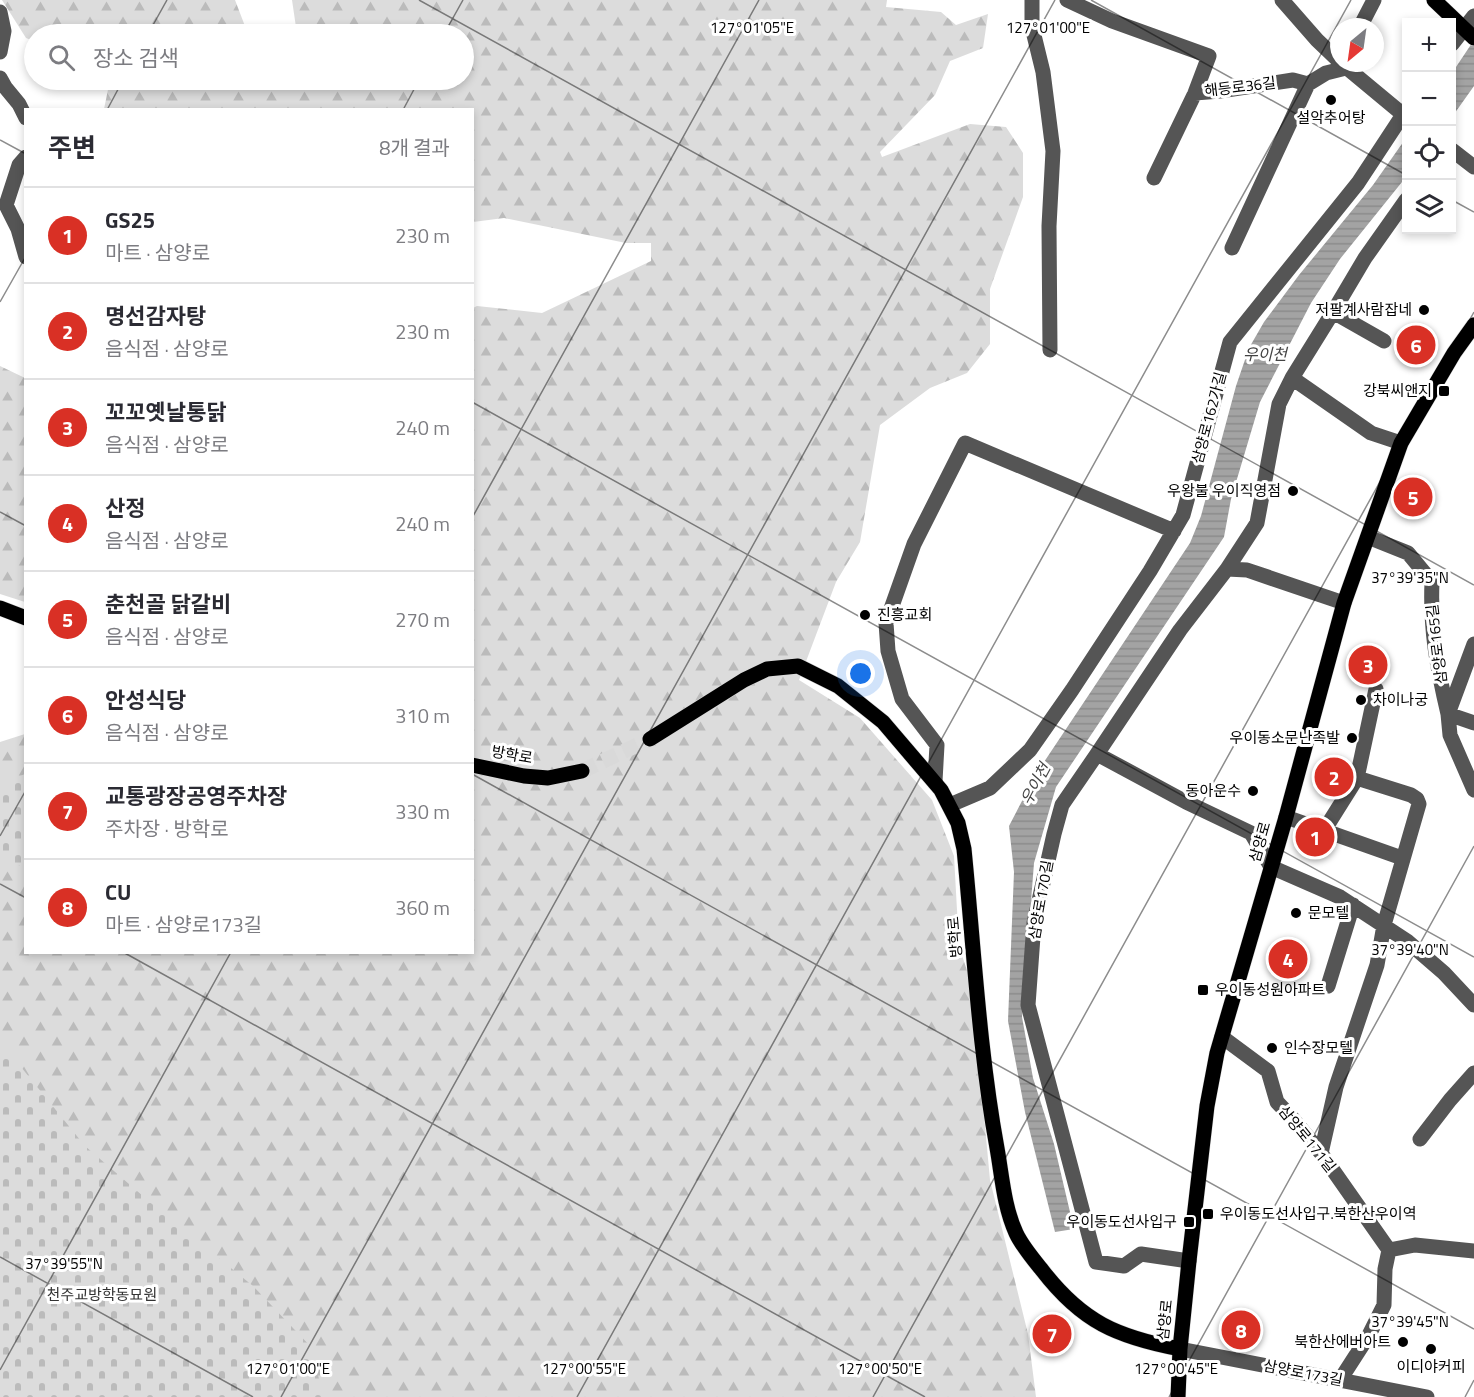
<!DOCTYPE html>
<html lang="ko">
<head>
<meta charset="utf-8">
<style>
	body { margin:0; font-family:"Titillium Web","Noto Sans KR",sans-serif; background:#f2f2f3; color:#2b2b33 }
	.controls { position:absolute; right:18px; top:18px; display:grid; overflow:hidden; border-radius:0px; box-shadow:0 3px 9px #0003 }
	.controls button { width:54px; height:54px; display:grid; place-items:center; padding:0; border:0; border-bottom:2px solid #e1e1e2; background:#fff; color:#2b2b33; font:30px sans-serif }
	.compass { position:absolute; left:1330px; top:18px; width:54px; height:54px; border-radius:50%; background:#fff; box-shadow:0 3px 9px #0003; rotate:209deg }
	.you { position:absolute; left:861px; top:674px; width:21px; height:21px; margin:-15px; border:4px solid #fff; border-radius:50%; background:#1a73e8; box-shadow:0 0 0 9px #1a73e833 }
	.badge { display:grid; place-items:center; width:39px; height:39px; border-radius:50%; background:#d93025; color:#fff; font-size:20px; font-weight:700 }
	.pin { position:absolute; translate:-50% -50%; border:3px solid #fff; box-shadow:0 2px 6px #0006 }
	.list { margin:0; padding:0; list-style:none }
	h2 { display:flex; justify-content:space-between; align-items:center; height:78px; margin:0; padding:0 24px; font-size:26px }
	h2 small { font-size:20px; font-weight:400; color:#7c7c81 }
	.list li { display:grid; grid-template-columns:39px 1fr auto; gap:18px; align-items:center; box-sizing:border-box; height:96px; padding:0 24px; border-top:2px solid #e1e1e2 }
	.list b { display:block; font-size:22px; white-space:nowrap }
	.list p { margin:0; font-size:20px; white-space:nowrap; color:#7c7c81 }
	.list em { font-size:20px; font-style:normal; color:#7c7c81 }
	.icon { flex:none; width:33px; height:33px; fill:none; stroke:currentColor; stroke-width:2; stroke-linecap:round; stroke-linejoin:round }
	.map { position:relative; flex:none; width:1474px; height:1397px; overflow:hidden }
	.search { position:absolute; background:#fff; box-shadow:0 3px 9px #0003; left:24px; top:24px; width:450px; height:66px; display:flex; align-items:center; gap:15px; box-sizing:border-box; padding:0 21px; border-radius:33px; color:#7c7c81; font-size:22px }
	.panel { position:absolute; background:#fff; box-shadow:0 3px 9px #0003; left:24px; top:108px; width:450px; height:846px; border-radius:0px }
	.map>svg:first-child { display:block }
	.forest { fill:url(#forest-firs) }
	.cemetery { fill:url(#cemetery-stones) }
	.water { fill:url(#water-rules) }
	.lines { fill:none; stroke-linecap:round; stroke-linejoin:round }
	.major-tunnel { stroke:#d9d9d9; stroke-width:15; stroke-dasharray:15 8; stroke-linecap:butt }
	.major-casing { stroke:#dbdbdb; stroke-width:16 }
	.minor { stroke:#555; stroke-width:15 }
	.major { stroke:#000; stroke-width:15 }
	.ticks { fill:none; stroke:#000; stroke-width:1.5; stroke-opacity:0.45 }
	.poi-dot { fill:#000; stroke:#fff; stroke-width:2 }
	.labels { text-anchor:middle; stroke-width:6; stroke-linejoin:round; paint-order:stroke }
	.street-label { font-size:15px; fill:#000; stroke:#fff }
	.poi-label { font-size:15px; fill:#000; stroke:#fff; text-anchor:end }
	.park-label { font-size:15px; fill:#333; stroke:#fff }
	.water-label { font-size:16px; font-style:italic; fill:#444; stroke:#fff }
	.ticks-label { font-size:15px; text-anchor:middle; fill:#000; stroke:#fff; stroke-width:6; stroke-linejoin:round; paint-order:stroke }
</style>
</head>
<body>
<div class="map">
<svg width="1474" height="1397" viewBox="0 0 1474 1397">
	<defs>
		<pattern id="forest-firs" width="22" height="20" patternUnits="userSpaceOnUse" patternTransform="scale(1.5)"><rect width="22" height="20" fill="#dcdcdc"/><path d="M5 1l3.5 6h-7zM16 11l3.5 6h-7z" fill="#bbb"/></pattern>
		<pattern id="cemetery-stones" width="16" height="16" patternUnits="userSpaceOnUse" patternTransform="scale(1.5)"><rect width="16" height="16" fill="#dcdcdc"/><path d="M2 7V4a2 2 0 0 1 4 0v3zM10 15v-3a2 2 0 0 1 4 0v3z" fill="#bbb"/></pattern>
		<pattern id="water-rules" width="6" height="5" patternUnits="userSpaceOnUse" patternTransform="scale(1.5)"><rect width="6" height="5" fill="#a3a3a3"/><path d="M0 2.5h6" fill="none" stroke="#8b8b8b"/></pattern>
	</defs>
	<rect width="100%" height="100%" fill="#fff"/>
	<path class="forest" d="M2 0H235L248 34H34V41L26 38Z
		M292 0H887L886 7 941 12 956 25 988 14 983 48 950 61 935 95 880 152 882 157 970 124 1006 127 1023 153V197L990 289V344L967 373 930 388 880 425 860 542 836 582 799 680 860 718 932 800 954 856 959 946 972 986 990 1180 1028 1334 1036 1397H0V742L25 734 26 952H472L473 308 477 306 542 313 651 261V243H626L504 218 473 222 472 110 104 109 110 80H464V34H297Z
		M0 366 25 378V602L0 594Z"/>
	<path class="cemetery" d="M25 774V869L12 861 0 863V784Z
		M4 1046 85 1146 151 1203 253 1286 312 1348 323 1397H0V1052Z"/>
	<path class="water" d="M1474 40V86L1452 117V73Z
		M1406 138V177L1340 259 1311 303 1260 402 1231 499 1224 537 1056 787 1034 863 1022 1017 1033 1078 1054 1144 1074 1229 1055 1232 1025 1112 1008 1021 1014 872 1009 826 1036 774 1190 543 1201 516 1236 386 1249 348 1264 322 1299 275 1373 185Z"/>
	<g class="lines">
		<path class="major-tunnel" d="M582 771 650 739"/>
		<g class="major-casing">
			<path id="major" d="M1434 0 1474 38
				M0 608 26 618
				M650 739 744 680 767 669 798 666 838 686 883 722 941 790 958 823 964 849C974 949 979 1050 997 1148 1002 1176 1004 1207 1016 1233 1022 1246 1033 1259 1042 1270 1082 1322 1117 1337 1180 1349
				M472 765 524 776 548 778 582 771
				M1178 1397 1180 1349 1189 1261 1207 1106 1217 1053 1286 817 1344 603 1401 443 1454 353 1474 325"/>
		</g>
		<path class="minor" d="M1032 0V27L1043 72 1053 151 1049 226 1050 350
			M1067 0 1112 21 1209 56 1195 93 1154 178
			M1282 0 1317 40 1339 61
			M0 12 4 31 0 52
			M1360 27 1374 0
			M1452 44 1474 16
			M1341 63 1406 117
			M0 78 5 87 19 104 26 118
			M1195 93 1220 91 1293 80 1308 84 1326 73 1346 68
			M1452 150 1474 167
			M26 157 19 165 6 205 18 229 26 257
			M1232 248 1308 84
			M1333 312 1365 258 1406 200
			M1384 341 1333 312 1292 378 1371 433 1401 443
			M1368 537 1408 553 1432 582C1430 629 1437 668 1448 714
			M1227 569 1257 523 1279 404 1292 378
			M1448 714 1474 644
			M1474 723 1448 714 1450 735 1474 790
			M1097 754 1180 630 1227 569 1247 570 1344 603
			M1357 778 1376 689
			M935 781 937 745 902 699 888 651 886 623 914 544 965 443 1174 531
			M950 805 990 788 1030 750 1072 690 1150 571 1183 515 1230 342 1358 183 1406 110
			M1286 817 1402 858
			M1328 986 1353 905
			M1222 1037 1268 1071 1277 1102 1293 1119 1321 1153 1389 1250
			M1420 1139 1450 1100 1474 1073
			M1321 1153 1336 1087 1377 965 1384 925 1419 804 1417 799 1411 795 1357 778 1325 829
			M1189 1261 1141 1254 1124 1266 1096 1262 1028 1005 1034 923 1054 834 1062 805 1097 754 1186 802 1251 833 1271 867 1340 897 1407 941 1444 973 1474 1005
			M1180 1349 1427 1397
			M1340 1380 1369 1335 1384 1305 1385 1269 1389 1250 1415 1245 1474 1251"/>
		<use href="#major" class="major"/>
	</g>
	<path class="ticks" d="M419 0 1474 585M1091 0 1406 175M148 34 167 0M444 34 463 0M107 110 123 80M403 110 419 80M0 140 26 154M1452 200 1474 212M0 302 26 256M472 402 1474 957M0 512 26 526M472 518 759 0M472 774 1474 1329M0 836 26 790M0 884 26 898M123 952 925 1397M0 1257 253 1397M0 1370 231 952M281 1397 1055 0M577 1397 1351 0M873 1397 1474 312M1169 1397 1474 846M1465 1397 1474 1380"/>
	<g class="poi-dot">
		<circle cx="1331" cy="100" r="6"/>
		<circle cx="1424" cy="310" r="6"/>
		<rect x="1438" y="385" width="12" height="12" rx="3"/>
		<circle cx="1293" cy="491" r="6"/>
		<circle cx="865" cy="615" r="6"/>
		<circle cx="1361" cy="700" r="6"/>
		<circle cx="1352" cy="738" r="6"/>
		<circle cx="1253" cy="791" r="6"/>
		<circle cx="1296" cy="913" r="6"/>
		<rect x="1197" y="984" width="12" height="12" rx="3"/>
		<circle cx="1272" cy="1048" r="6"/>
		<rect x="1202" y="1208" width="12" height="12" rx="3"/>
		<rect x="1183" y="1216" width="12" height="12" rx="3"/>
		<circle cx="1403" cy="1342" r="6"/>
		<circle cx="1431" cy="1349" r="6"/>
	</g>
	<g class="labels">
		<g class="street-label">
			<text transform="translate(1240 87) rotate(-7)" y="5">해등로36길</text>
			<text transform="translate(1209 418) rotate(-75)" y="5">삼양로162가길</text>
			<text transform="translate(1437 644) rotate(-97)" y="5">삼양로165길</text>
			<text transform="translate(512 755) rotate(10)" y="5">방학로</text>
			<text transform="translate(1260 842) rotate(-74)" y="5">삼양로</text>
			<text transform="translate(1041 900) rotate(-80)" y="5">삼양로170길</text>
			<text transform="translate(955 937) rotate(-95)" y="5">방학로</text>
			<text transform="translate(1307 1139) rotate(51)" y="5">삼양로171길</text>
			<text transform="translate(1165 1320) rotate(-84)" y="5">삼양로</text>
			<text transform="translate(1303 1373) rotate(11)" y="5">삼양로173길</text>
		</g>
		<g class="poi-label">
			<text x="1331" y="123" text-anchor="middle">설악추어탕</text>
			<text x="1412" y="315">저팔계사람잡네</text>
			<text x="1432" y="396">강북씨앤지</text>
			<text x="1281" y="496">우왕불 우이직영점</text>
			<text x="877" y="620" text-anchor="start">진흥교회</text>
			<text x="1373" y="705" text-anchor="start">차이나궁</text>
			<text x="1340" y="743">우이동소문난족발</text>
			<text x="1241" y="796">동아운수</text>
			<text x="1308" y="918" text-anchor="start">문모텔</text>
			<text x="1215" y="995" text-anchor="start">우이동성원아파트</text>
			<text x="1284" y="1053" text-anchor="start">인수장모텔</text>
			<text x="1220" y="1219" text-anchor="start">우이동도선사입구.북한산우이역</text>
			<text x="1177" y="1227">우이동도선사입구</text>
			<text x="1391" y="1347">북한산에버아트</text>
			<text x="1431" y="1372" text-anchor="middle">이디야커피</text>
		</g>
		<g class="park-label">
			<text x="102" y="1300">천주교방학동묘원</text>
		</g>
		<g class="water-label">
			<text x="1265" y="360">우이천</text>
			<text transform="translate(1035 784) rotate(-62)" y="6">우이천</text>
		</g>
	</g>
	<g class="ticks-label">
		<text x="752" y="33">127°01'05"E</text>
		<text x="1048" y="33">127°01'00"E</text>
		<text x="1410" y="583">37°39'35"N</text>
		<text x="1410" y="955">37°39'40"N</text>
		<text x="64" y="1269">37°39'55"N</text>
		<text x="1410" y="1327">37°39'45"N</text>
		<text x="288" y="1374">127°01'00"E</text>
		<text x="584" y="1374">127°00'55"E</text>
		<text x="880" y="1374">127°00'50"E</text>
		<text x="1176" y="1374">127°00'45"E</text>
	</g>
</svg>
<div class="controls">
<button>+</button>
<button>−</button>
<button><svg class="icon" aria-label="locate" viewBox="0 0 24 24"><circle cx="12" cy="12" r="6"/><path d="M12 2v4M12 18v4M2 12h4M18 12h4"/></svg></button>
<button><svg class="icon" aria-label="layers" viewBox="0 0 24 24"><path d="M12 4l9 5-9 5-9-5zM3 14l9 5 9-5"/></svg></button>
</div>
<svg class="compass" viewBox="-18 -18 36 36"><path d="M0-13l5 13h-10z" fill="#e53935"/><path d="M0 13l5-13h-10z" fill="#7c7c81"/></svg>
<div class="you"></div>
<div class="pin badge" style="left:1315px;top:837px">1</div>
<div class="pin badge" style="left:1334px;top:777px">2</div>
<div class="pin badge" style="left:1368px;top:665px">3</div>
<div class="pin badge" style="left:1288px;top:959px">4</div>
<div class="pin badge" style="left:1413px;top:497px">5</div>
<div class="pin badge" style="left:1416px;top:345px">6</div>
<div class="pin badge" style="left:1052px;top:1334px">7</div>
<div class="pin badge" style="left:1241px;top:1330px">8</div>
<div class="search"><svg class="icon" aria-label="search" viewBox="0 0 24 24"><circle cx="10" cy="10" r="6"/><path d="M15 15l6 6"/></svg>장소 검색</div>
<section class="panel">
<h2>주변<small>8개 결과</small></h2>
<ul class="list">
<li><span class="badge">1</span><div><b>GS25</b><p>마트 · 삼양로</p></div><em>230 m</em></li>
<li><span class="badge">2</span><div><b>명선감자탕</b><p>음식점 · 삼양로</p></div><em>230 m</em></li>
<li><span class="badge">3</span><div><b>꼬꼬옛날통닭</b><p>음식점 · 삼양로</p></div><em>240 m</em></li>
<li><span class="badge">4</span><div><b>산정</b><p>음식점 · 삼양로</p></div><em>240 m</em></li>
<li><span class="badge">5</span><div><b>춘천골 닭갈비</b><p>음식점 · 삼양로</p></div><em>270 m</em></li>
<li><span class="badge">6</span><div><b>안성식당</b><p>음식점 · 삼양로</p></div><em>310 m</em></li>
<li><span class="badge">7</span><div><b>교통광장공영주차장</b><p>주차장 · 방학로</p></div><em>330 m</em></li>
<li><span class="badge">8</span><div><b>CU</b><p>마트 · 삼양로173길</p></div><em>360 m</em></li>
</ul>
</section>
</div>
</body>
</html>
